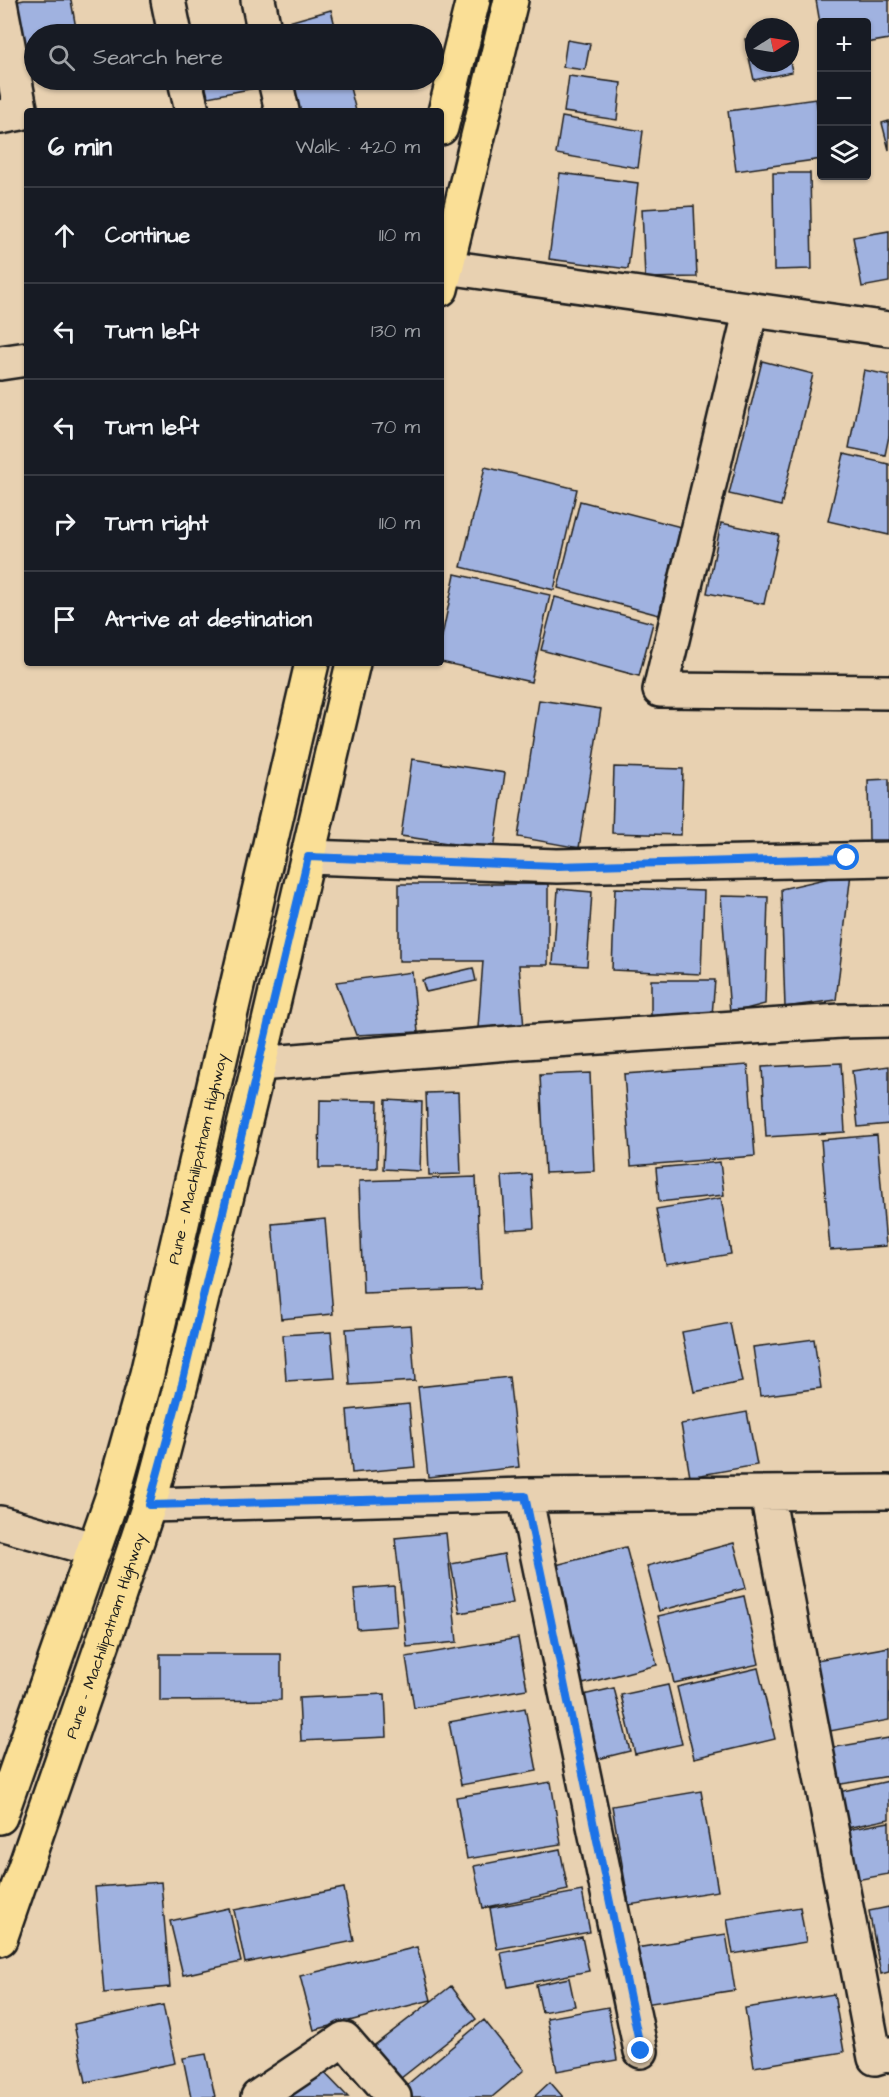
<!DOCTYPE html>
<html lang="en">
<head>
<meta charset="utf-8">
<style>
	body { margin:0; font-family:"Architects Daughter",sans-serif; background:#20242c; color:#f1f3f6 }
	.controls { position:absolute; right:18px; top:18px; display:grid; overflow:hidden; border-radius:6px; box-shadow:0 2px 4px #0004 }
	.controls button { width:54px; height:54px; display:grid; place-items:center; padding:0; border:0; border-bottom:2px solid #363941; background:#171b24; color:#f1f3f6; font:30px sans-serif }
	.compass { position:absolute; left:745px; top:18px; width:54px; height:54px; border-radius:50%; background:#171b24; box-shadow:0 2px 4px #0004; rotate:78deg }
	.stop { position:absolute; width:18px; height:18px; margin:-14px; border:4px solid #1a73e8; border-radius:50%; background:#fff }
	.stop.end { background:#1a73e8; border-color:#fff; box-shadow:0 2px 6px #0008 }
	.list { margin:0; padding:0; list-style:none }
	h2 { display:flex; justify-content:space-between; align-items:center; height:78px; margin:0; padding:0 24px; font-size:26px }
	h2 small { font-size:20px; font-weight:400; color:#9ea1a6 }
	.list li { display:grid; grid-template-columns:39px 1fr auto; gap:18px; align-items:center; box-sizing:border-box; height:96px; padding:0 24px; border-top:2px solid #363941 }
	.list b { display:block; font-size:22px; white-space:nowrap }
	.list em { font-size:20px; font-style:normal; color:#9ea1a6 }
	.icon { flex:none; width:33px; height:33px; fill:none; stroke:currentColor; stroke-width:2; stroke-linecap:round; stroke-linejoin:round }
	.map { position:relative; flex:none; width:889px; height:2097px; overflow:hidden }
	.search { position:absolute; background:#171b24; box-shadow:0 2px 4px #0004; left:24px; top:24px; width:420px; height:66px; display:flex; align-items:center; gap:15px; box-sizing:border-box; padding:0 21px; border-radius:33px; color:#9ea1a6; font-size:22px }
	.panel { position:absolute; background:#171b24; box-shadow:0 2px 4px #0004; left:24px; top:108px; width:420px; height:558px; border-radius:6px }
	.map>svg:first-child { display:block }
	.building { fill:#a0b2e0; stroke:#1c1c1c; stroke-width:1.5 }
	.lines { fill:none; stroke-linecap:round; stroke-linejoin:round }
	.street-casing { stroke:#1c1c1c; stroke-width:38 }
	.primary-casing { stroke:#1c1c1c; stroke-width:38 }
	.street { stroke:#e8d1b1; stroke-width:33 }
	.primary { stroke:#fadf96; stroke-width:33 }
	.route { stroke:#1a73e8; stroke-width:8 }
	.labels { text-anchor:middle; stroke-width:6; stroke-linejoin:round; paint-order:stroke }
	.street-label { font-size:16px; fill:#1c1c1c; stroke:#e8d1b1 }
</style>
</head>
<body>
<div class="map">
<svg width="889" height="2097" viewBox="0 0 889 2097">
	<rect width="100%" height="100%" fill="#e8d1b1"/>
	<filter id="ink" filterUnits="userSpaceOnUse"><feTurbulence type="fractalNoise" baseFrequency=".0167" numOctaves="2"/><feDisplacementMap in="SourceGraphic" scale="12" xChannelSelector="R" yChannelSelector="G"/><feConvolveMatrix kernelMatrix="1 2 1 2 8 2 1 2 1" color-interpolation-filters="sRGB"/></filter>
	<g filter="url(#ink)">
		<path class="building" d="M24 0H71L77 34H34V52L20 53 14 2Z
			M816 0H889V39L866 43V22H822V35Z
			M331 10 337 34H280L278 25Z
			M754 37V63H790V61L792 72 754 80 745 39Z
			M567 40 590 44 585 70 563 67Z
			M569 76 621 83 617 120 564 112Z
			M204 80H263L265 86 208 97Z
			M289 80H348L356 111H296Z
			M816 99 822 137V159L736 171 728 111Z
			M562 117 643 131 638 168 556 154Z
			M889 121V150L882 123Z
			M560 173 638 183 628 269 549 259Z
			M773 173H810L812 269 774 270Z
			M694 206 697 277 645 278 642 209Z
			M889 231V282L862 287 853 237Z
			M762 361 813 374 781 506 729 494Z
			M864 370 889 375V436L885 455 849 448Z
			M844 454 889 464V535L828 521Z
			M485 467 577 489 554 590 461 567Z
			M580 501 681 527 659 615 558 588Z
			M721 523 779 535 764 604 707 593Z
			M455 574 550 595 531 682 441 662V641Z
			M555 597 653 623 639 676 541 650Z
			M539 700 601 709 579 848 518 837Z
			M412 759 505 773 494 850 401 836Z
			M614 767 683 769 681 835 612 833Z
			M889 779V840H869L868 780Z
			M851 873 836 1000 785 1007 781 889Z
			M399 884H548V965H519L524 1029 478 1028 483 961H399Z
			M615 888 704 891 701 974 612 970Z
			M558 889 592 892 587 966 553 964Z
			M721 896 768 897 765 1004 730 1013Z
			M473 968 476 981 426 992 422 980Z
			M412 972 418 1032 356 1035 336 982Z
			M651 980H715L712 1015 651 1018Z
			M841 1063 845 1132 766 1137 762 1067Z
			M748 1065 755 1156 631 1166 624 1074Z
			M889 1066V1124L858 1127 852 1071Z
			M590 1073 594 1171 545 1173 540 1075Z
			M458 1092 461 1174 429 1175 426 1093Z
			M320 1100 378 1101 377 1168H319Z
			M386 1100 422 1102 420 1171 383 1169Z
			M877 1135 886 1246 830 1250 821 1140Z
			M720 1162 724 1195 659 1202 656 1168Z
			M531 1174 534 1228 506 1230 502 1176Z
			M476 1177 481 1289 363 1293 359 1181Z
			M721 1198 731 1254 666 1265 656 1209Z
			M325 1219 333 1314 281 1319 272 1224Z
			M730 1323 742 1382 694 1392 682 1332Z
			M411 1325 415 1381 350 1385 346 1329Z
			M331 1332 335 1378 286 1381 283 1335Z
			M814 1339 821 1388 760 1396 753 1347Z
			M509 1377 519 1467 428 1477 418 1387Z
			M409 1404 415 1467 352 1473 347 1410Z
			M747 1412 757 1465 690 1477 681 1424Z
			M446 1533 457 1642 407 1647 395 1538Z
			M734 1543 746 1588 659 1611 647 1566Z
			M626 1547 657 1665 583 1684 552 1566Z
			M504 1554 513 1603 460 1613 451 1564Z
			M394 1586 397 1626 357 1629 354 1589Z
			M744 1596 759 1664 674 1683 658 1616Z
			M518 1638 527 1689 414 1708 406 1657Z
			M889 1647V1720L825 1732 811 1661Z
			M160 1654H281V1700L160 1701Z
			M758 1668 775 1739 694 1758 677 1687Z
			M668 1685 682 1744 635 1754 621 1695Z
			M614 1688 630 1751 598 1759 583 1695Z
			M385 1694 387 1737 301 1741 299 1698Z
			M525 1708 537 1771 461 1785 449 1722Z
			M889 1738V1776L836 1785 830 1748Z
			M889 1781V1819L842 1829 834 1793Z
			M551 1782 561 1844 467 1859 456 1797Z
			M701 1791 718 1891 629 1905 612 1806Z
			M889 1822V1874L851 1881 841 1831Z
			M560 1849 568 1890 483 1908 474 1866Z
			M161 1882 170 1987 104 1993 95 1887Z
			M344 1888 354 1941 245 1963 234 1910Z
			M582 1891 590 1932 497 1949 490 1908Z
			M800 1907 806 1942 733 1954 727 1919Z
			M889 1907V1972L881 1974 869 1911Z
			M229 1908 241 1962 183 1975 170 1921Z
			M726 1934 735 1990 645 2004 636 1948Z
			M582 1937 589 1971 508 1987 501 1953Z
			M417 1947 431 2000 314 2030 300 1976Z
			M569 1978 575 2006 542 2012 536 1985Z
			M451 1986 476 2019 396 2082 371 2048Z
			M834 1994 844 2052 754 2067 745 2008Z
			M163 2005 175 2063 86 2082 74 2024Z
			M608 2007 617 2060 557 2071 547 2018Z
			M484 2020 524 2070 492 2097H410L403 2088Z
			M206 2054 215 2097H191L183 2058Z
			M318 2066 348 2097H286Z
			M550 2082 563 2097H534Z"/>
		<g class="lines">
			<g class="street-casing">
				<path id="street" d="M168 0 175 34
					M258 0 265 34
					M0 3 21 113 0 117
					M185 80 192 111
					M275 80 282 111
					M446 267 889 329
					M751 309 660 690 889 692
					M0 363 27 359
					M308 857 557 866 889 859
					M259 1064 509 1043 841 1021 889 1020
					M767 1494 875 2058 889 2054
					M525 1495 641 2051
					M149 1505 525 1495 889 1492
					M0 1523 93 1549
					M258 2097 344 2039 394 2097"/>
			</g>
			<g class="primary-casing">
				<g id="primary">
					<path d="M441 128 473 0"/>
					<path d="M441 289 511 0"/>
					<path id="s1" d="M0 1817 113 1495 147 1374 312 663"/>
					<path id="s2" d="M0 1939 108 1628 149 1505 181 1384 259 1064 353 663"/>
				</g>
			</g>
			<use href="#street" class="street"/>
			<use href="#primary" class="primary"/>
		</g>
	</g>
	<g class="lines" filter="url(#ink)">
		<path class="route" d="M641 2051 525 1496 149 1505 182 1384 308 857 557 866 847 858"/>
	</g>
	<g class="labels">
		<g class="street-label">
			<text dy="6" stroke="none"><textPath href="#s1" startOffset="688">Pune - Machilipatnam Highway</textPath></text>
			<text dy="6" stroke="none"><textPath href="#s2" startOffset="321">Pune - Machilipatnam Highway</textPath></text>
		</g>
	</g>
</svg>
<div class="controls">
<button>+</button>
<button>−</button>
<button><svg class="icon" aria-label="layers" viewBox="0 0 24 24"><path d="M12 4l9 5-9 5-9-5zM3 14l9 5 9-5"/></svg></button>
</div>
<svg class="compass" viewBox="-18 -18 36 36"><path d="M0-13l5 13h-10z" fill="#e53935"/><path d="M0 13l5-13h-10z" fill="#9ea1a6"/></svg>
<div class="stop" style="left:847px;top:858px"></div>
<div class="stop end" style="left:641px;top:2051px"></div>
<div class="search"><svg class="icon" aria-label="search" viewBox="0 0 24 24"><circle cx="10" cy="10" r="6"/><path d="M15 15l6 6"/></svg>Search here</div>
<section class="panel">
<h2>6 min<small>Walk · 420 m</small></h2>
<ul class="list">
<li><svg class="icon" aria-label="ahead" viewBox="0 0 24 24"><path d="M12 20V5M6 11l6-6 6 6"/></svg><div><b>Continue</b></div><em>110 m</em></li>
<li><svg class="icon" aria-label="left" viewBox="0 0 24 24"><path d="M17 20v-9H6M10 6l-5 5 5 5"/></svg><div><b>Turn left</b></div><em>130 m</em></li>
<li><svg class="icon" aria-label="left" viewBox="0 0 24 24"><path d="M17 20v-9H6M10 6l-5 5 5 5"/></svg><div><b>Turn left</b></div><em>70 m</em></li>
<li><svg class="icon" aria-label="right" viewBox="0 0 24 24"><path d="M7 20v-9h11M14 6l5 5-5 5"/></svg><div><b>Turn right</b></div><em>110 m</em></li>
<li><svg class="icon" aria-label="arrive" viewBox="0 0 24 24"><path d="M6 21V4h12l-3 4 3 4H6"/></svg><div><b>Arrive at destination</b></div></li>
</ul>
</section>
</div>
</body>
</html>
